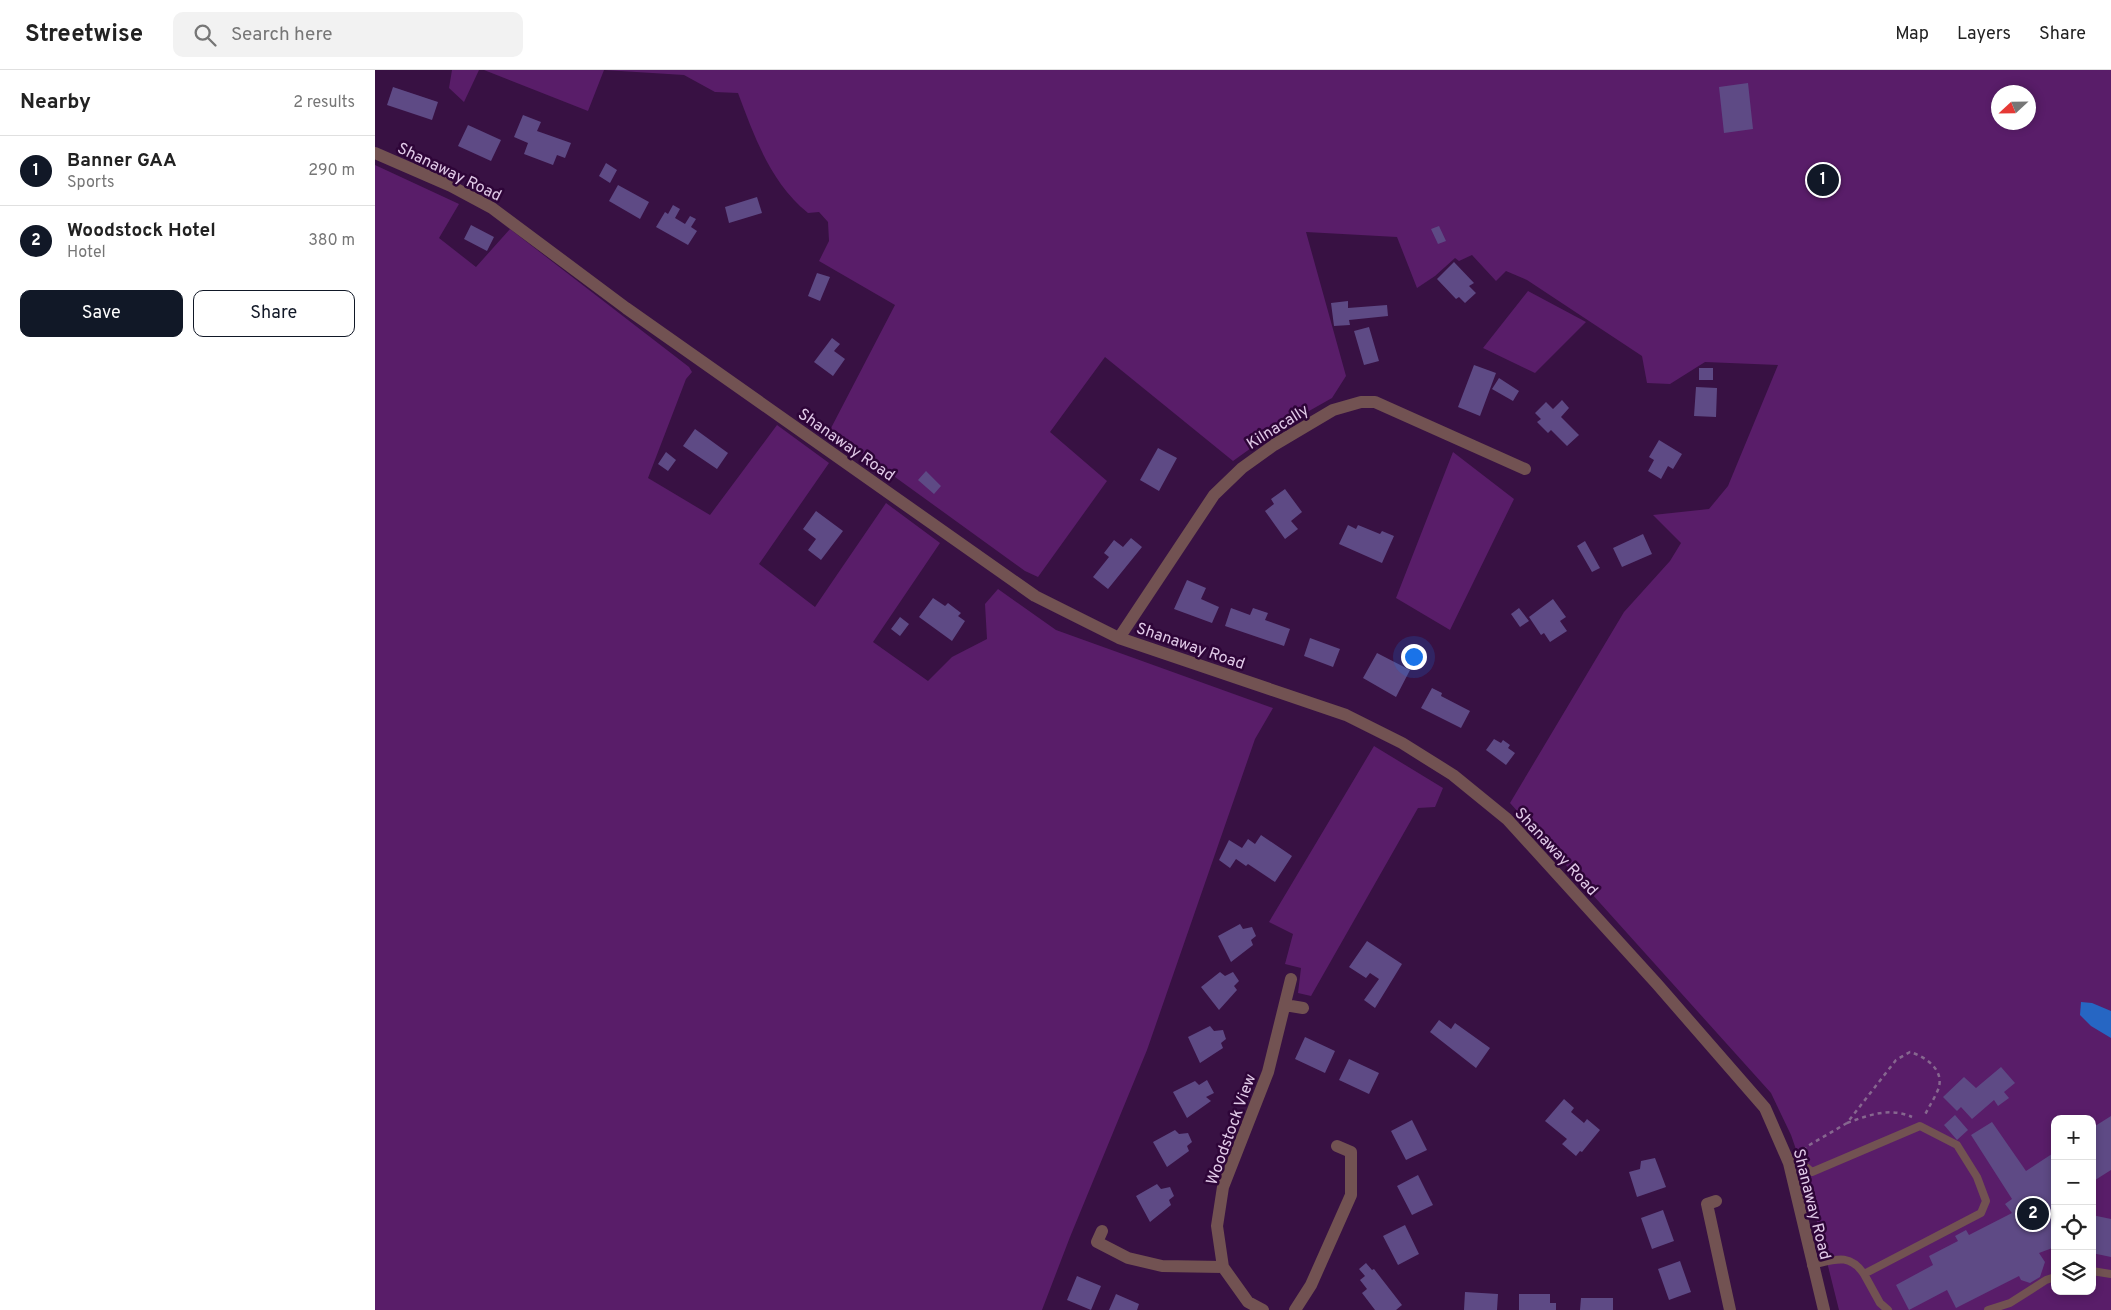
<!DOCTYPE html>
<html lang="en">
<head>
<meta charset="utf-8">
<style>
	body { margin:0; font-family:Overpass,sans-serif; background:#f2f2f2; color:#222 }
	.controls { position:absolute; right:15px; bottom:15px; display:grid; overflow:hidden; border-radius:10px; box-shadow:0 2px 8px #0003 }
	.controls button { width:45px; height:45px; display:grid; place-items:center; padding:0; border:0; border-bottom:1px solid #e0e0e0; background:#fff; color:#222; font:25px sans-serif }
	.compass { position:absolute; left:1616px; top:15px; width:45px; height:45px; border-radius:50%; background:#fff; box-shadow:0 2px 8px #0003; rotate:248deg }
	.you { position:absolute; left:1038px; top:586px; width:18px; height:18px; margin:-12px; border:4px solid #fff; border-radius:50%; background:#1a73e8; box-shadow:0 0 0 8px #1a73e833 }
	.badge { display:grid; place-items:center; width:32px; height:32px; border-radius:50%; background:#111827; color:#fff; font-size:16px; font-weight:700 }
	.pin { position:absolute; translate:-50% -50%; border:2px solid #fff; box-shadow:0 1px 5px #0006 }
	.list { margin:0; padding:0; list-style:none }
	h2 { display:flex; justify-content:space-between; align-items:center; height:65px; margin:0; padding:0 20px; font-size:21px }
	h2 small { font-size:16px; font-weight:400; color:#767676 }
	.list li { display:grid; grid-template-columns:32px 1fr auto; gap:15px; align-items:center; box-sizing:border-box; height:70px; padding:0 20px; border-top:1px solid #e0e0e0 }
	.list b { display:block; font-size:19px; white-space:nowrap }
	.list p { margin:0; font-size:16px; white-space:nowrap; color:#767676 }
	.list em { font-size:16px; font-style:normal; color:#767676 }
	.actions { display:flex; gap:10px; padding:15px 20px }
	.actions a { flex:1; padding:11px 0; border:1px solid #111827; border-radius:10px; text-align:center; font-size:18px; color:#111827 }
	.actions .main { background:#111827; color:#fff }
	.icon { flex:none; width:28px; height:28px; fill:none; stroke:currentColor; stroke-width:2; stroke-linecap:round; stroke-linejoin:round }
	.map { position:relative; flex:none; width:1736px; height:1240px; overflow:hidden }
	header { display:flex; align-items:center; gap:30px; box-sizing:border-box; height:70px; padding:0 25px; background:#fff; border-bottom:1px solid #e0e0e0 }
	header strong { font-size:24px }
	nav { display:flex; gap:28px; margin-inline-start:auto; font-size:18px }
	.search { width:350px; height:45px; background:#f2f2f2; display:flex; align-items:center; gap:12px; box-sizing:border-box; padding:0 18px; border-radius:10px; color:#767676; font-size:19px }
	main { display:flex }
	aside { flex:1; background:#fff }
	.map>svg:first-child { display:block }
	.green { fill:#591d69; fill-rule:evenodd }
	.water { fill:#2666c3 }
	.building { fill:#5e4a85 }
	.lines { fill:none; stroke-linecap:round; stroke-linejoin:round }
	.path { stroke:#86678f; stroke-width:2.5; stroke-dasharray:4 4; stroke-linecap:butt }
	.service { stroke:#725252; stroke-width:8 }
	.minor { stroke:#725252; stroke-width:12 }
	.labels { text-anchor:middle; stroke-width:5; stroke-linejoin:round; paint-order:stroke }
	.street-label { font-size:16px; fill:#e1cae8; stroke:#2e0538 }
</style>
</head>
<body>
<header>
<strong>Streetwise</strong>
<div class="search"><svg class="icon" aria-label="search" viewBox="0 0 24 24"><circle cx="10" cy="10" r="6"/><path d="M15 15l6 6"/></svg>Search here</div>
<nav><a>Map</a><a>Layers</a><a>Share</a></nav>
</header>
<main>
<aside>
<h2>Nearby<small>2 results</small></h2>
<ul class="list">
<li><span class="badge">1</span><div><b>Banner GAA</b><p>Sports</p></div><em>290 m</em></li>
<li><span class="badge">2</span><div><b>Woodstock Hotel</b><p>Hotel</p></div><em>380 m</em></li>
</ul>
<div class="actions"><a class="main">Save</a><a>Share</a></div>
</aside>
<div class="map">
<svg width="1736" height="1240" viewBox="0 0 1736 1240">
	<rect width="100%" height="100%" fill="#381143"/>
	<path class="green" d="M77 0H104L89 32 74 18Z
		M109 0H1736V1240H1464L1431 1108 1416 1065 1396 1023 1135 733 1249 542 1295 491 1306 473 1278 445 1334 439 1353 416 1403 295 1330 292 1295 314 1272 313 1267 286 1152 210 1131 201 1121 211 1097 185 1084 191 1080 188 1060 206 1042 218 1022 167 931 162 971 306 957 328 904 358 858 391 730 287 675 362 732 411 663 507 650 501 455 360 520 235 444 191 454 171 453 152 444 142 433 143C395 112 380 68 363 23L340 22 309 5 229 0 213 41ZM1624 22H1654V52H1624ZM1680 1049H1717V1221H1680Z
		M0 95 84 134 64 168 101 197 135 159 314 297 317 302 311 309 273 408 335 445 402 355 454 393 384 494 440 537 511 433 565 473 498 572 553 611 577 587 612 569 610 534 623 519 681 560 898 638 880 669 772 980 695 1167 667 1240H0Z
		M1153 221 1211 252 1160 303 1108 278Z
		M1078 382 1139 429 1075 560 1021 528Z
		M999 676 1068 718 1060 737 1043 738 936 926 923 923 926 898 910 894 918 864 894 852Z"/>
	<path class="water" d="M1706 932 1717 933 1736 941V968L1716 956 1705 945Z"/>
	<path class="building" d="M1373 13 1378 59 1349 63 1344 17Z
		M18 17 63 32 57 50 12 35Z
		M148 45 166 52 162 61 196 73 190 88 182 85 178 95 149 84 153 73 139 67Z
		M93 55 126 70 116 91 83 76Z
		M231 93 242 100 235 113 224 106Z
		M243 115 274 132 265 149 234 131Z
		M382 127 387 143 354 153 350 137Z
		M298 135 305 139 300 148 310 154 315 146 321 149 316 157 322 161 313 175 281 157 290 142 293 144Z
		M96 155 119 167 112 181 89 169Z
		M1064 156 1071 171 1063 174 1056 159Z
		M1079 192 1099 213 1094 216 1101 223 1090 233 1084 227 1081 229 1062 209Z
		M442 203 455 207 445 231 433 226Z
		M973 231V238L1012 235 1013 246 974 250 975 255 959 256 956 233Z
		M994 257 1004 291 989 295 979 261Z
		M457 268 465 274 459 281 470 289 458 306 439 292Z
		M1099 295 1121 303 1105 346 1083 337Z
		M1324 298H1338V310H1324Z
		M1124 308 1144 321 1138 331 1117 319Z
		M1321 317 1342 318 1341 347 1319 346Z
		M1187 330 1194 338 1186 347 1204 365 1192 376 1176 360 1173 363 1162 352 1166 349 1160 343 1171 332 1178 339Z
		M320 359 353 383 342 399 308 376Z
		M1284 370 1307 384 1298 399 1293 396 1286 409 1273 401 1279 390 1274 387Z
		M783 378 802 388 784 421 765 410Z
		M291 382 301 390 293 401 283 394Z
		M551 401 566 416 559 424 543 410Z
		M910 419 927 442 916 451 923 459 910 469 890 441 899 434 896 429Z
		M441 441 468 461 446 490 433 480 441 469 428 459Z
		M973 455 981 459 983 455 1005 464 1007 461 1019 466 1007 493 964 474Z
		M1268 464 1277 484 1247 497 1238 478Z
		M756 468 767 477 733 519 718 507 734 487 729 483 739 470 748 477Z
		M1210 471 1225 498 1217 502 1202 476Z
		M812 510 831 518 826 529 844 537 837 553 799 539Z
		M558 528 570 536 573 533 586 543 583 546 590 551 577 571 544 547Z
		M1178 529 1191 547 1185 551 1192 561 1175 572 1169 563 1166 565 1154 547Z
		M856 538 875 545 878 538 893 543 890 550 915 559 909 576 850 556Z
		M1144 538 1154 551 1145 557 1136 544Z
		M525 547 534 554 525 566 516 559Z
		M935 568 965 579 958 597 929 586Z
		M1002 583 1035 600 1021 627 988 608Z
		M1057 618 1067 623 1066 626 1095 641 1086 658 1046 638Z
		M1119 669 1126 673 1128 670 1135 675 1133 678 1140 683 1131 695 1111 680Z
		M886 765 917 786 900 812 873 794 871 796 861 789 855 798 844 790 854 770 867 778 873 769 880 774Z
		M865 854 868 859 877 857 881 866 876 870 878 875 856 892 843 866Z
		M992 871 1027 894 1000 938 989 930 1004 909 995 903 991 908 974 897Z
		M845 902 850 906 858 902 864 911 859 916 862 920 844 940 826 917Z
		M1064 950 1076 959 1080 953 1115 978 1101 998 1055 962Z
		M835 956 839 961 848 960 851 969 846 973 848 978 825 993 813 967Z
		M930 967 960 981 950 1003 920 989Z
		M974 989 1004 1003 994 1024 964 1010Z
		M1626 997 1640 1013 1629 1022 1634 1028 1623 1036 1619 1030 1597 1049 1586 1037 1582 1041 1568 1027 1589 1007 1601 1018Z
		M832 1010 839 1023 831 1027 836 1031 812 1048 798 1022 820 1011 824 1015Z
		M1189 1029 1199 1038 1196 1042 1209 1053 1212 1049 1225 1060 1207 1082 1205 1081 1201 1086 1187 1074 1192 1069 1170 1051Z
		M1580 1045 1593 1060 1582 1070 1569 1055Z
		M1736 1046V1100L1717 1112V1058Z
		M1037 1050 1052 1080 1031 1090 1016 1061Z
		M1617 1052 1651 1101 1680 1082V1177L1664 1183 1670 1192 1665 1207 1655 1213 1646 1210 1644 1206 1581 1238 1572 1220 1534 1240 1521 1215 1558 1195 1554 1186 1583 1171 1580 1166 1591 1160 1594 1165 1637 1143 1630 1134 1637 1129 1596 1065Z
		M800 1060 804 1064 813 1063 817 1072 812 1076 814 1081 792 1097 778 1072Z
		M1280 1088 1291 1117 1262 1127 1254 1102 1265 1099 1266 1091Z
		M1043 1105 1058 1135 1037 1145 1022 1116Z
		M782 1114 786 1119 795 1117 799 1126 794 1130 796 1135 775 1152 761 1126Z
		M1288 1140 1299 1171 1277 1179 1266 1148Z
		M1717 1145 1736 1149V1187L1717 1183Z
		M1030 1155 1044 1184 1023 1195 1008 1166Z
		M1305 1191 1316 1222 1294 1230 1283 1199Z
		M991 1193 997 1200 999 1199 1027 1235 1021 1240H1000L987 1223 992 1219 985 1210 990 1206 984 1199Z
		M702 1206 726 1216 716 1240 692 1230Z
		M1090 1222 1123 1224 1122 1240H1089Z
		M741 1224 764 1234 762 1240H734Z
		M1144 1224H1175V1233H1181V1240H1144Z
		M1206 1228H1238V1240H1205Z"/>
	<g class="lines">
		<path class="path" d="M1472 1053C1494 1045 1515 1037 1537 1047
			M1429 1081 1431 1077 1472 1053 1521 990 1535 982C1552 987 1572 1002 1562 1022 1558 1031 1553 1038 1549 1047"/>
		<path class="service" d="M1414 1093 1424 1091 1437 1102 1545 1056 1582 1075 1602 1107 1611 1131 1606 1143 1489 1204C1474 1182 1459 1190 1436 1195
			M1717 1201 1736 1204
			M1489 1204 1505 1233 1513 1240
			M1613 1240 1635 1233 1671 1210 1680 1207"/>
		<path class="minor" d="M0 83 76 116 117 138 251 238 660 526 744 568 971 645 1027 673 1078 705 1132 749 1282 914 1390 1038 1414 1093 1449 1240
			M744 568 839 425 867 398 899 375 958 340 986 332H1000L1150 399
			M910 935 928 938
			M1341 1131 1332 1134 1355 1240
			M727 1161 722 1172 753 1188 787 1196 848 1197 842 1156 848 1117 893 1002 916 909
			M848 1197 873 1232 888 1240
			M920 1240 936 1215 976 1125V1082L962 1076"/>
	</g>
	<g class="labels">
		<g class="street-label">
			<text transform="translate(75 101) rotate(26)" y="6">Shanaway Road</text>
			<text transform="translate(902 356) rotate(-32)" y="6">Kilnacally</text>
			<text transform="translate(472 374) rotate(35)" y="6">Shanaway Road</text>
			<text transform="translate(816 575) rotate(19)" y="6">Shanaway Road</text>
			<text transform="translate(1182 781) rotate(47)" y="6">Shanaway Road</text>
			<text transform="translate(855 1059) rotate(-70)" y="6">Woodstock View</text>
			<text transform="translate(1438 1134) rotate(76)" y="6">Shanaway Road</text>
		</g>
	</g>
</svg>
<div class="controls">
<button>+</button>
<button>−</button>
<button><svg class="icon" aria-label="locate" viewBox="0 0 24 24"><circle cx="12" cy="12" r="6"/><path d="M12 2v4M12 18v4M2 12h4M18 12h4"/></svg></button>
<button><svg class="icon" aria-label="layers" viewBox="0 0 24 24"><path d="M12 4l9 5-9 5-9-5zM3 14l9 5 9-5"/></svg></button>
</div>
<svg class="compass" viewBox="-18 -18 36 36"><path d="M0-13l5 13h-10z" fill="#e53935"/><path d="M0 13l5-13h-10z" fill="#767676"/></svg>
<div class="you"></div>
<div class="pin badge" style="left:1448px;top:110px">1</div>
<div class="pin badge" style="left:1658px;top:1144px">2</div>
</div>
</main>
</body>
</html>
